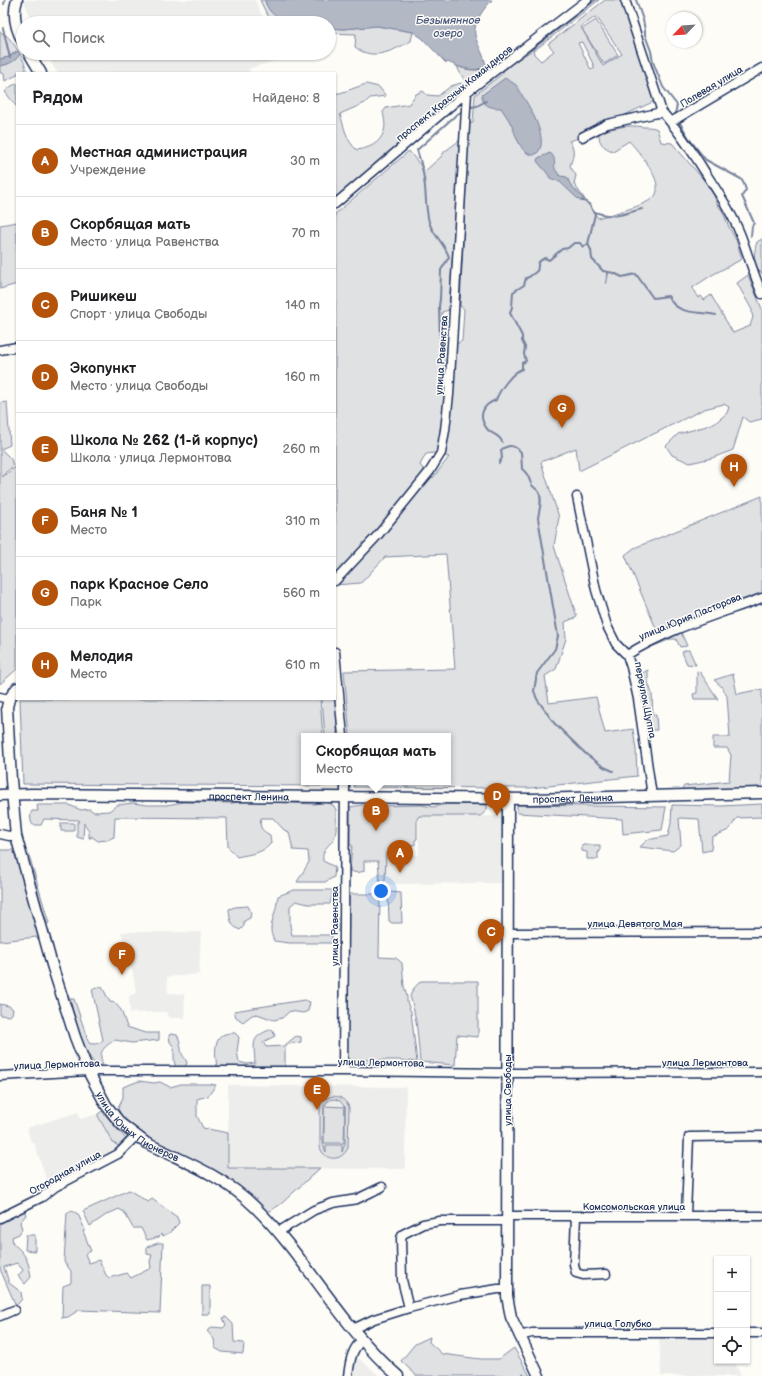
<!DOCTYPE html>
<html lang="ru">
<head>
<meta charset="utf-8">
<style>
	body { margin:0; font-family:"Balsamiq Sans",sans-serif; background:#f6f6f6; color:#202124 }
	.controls { position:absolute; right:12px; bottom:12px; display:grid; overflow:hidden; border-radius:0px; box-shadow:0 1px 3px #0004 }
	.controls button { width:36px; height:36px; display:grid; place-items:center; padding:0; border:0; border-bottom:1px solid #e0e0e0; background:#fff; color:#202124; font:20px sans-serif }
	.compass { position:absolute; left:666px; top:12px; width:36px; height:36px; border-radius:50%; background:#fff; box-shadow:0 1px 3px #0004; rotate:245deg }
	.you { position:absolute; left:381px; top:891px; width:14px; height:14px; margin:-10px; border:3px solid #fff; border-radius:50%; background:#1a73e8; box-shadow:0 0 0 6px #1a73e833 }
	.badge { display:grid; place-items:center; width:26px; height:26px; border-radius:50%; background:#b45309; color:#fff; font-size:13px; font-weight:700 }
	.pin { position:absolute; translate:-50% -33px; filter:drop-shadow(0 1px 2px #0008) }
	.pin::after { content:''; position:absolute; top:21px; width:14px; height:12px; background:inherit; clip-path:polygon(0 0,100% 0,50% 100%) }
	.popup { position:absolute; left:301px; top:733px; width:150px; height:52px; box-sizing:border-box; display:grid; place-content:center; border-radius:0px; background:#fff; filter:drop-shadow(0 1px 3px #0005); font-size:13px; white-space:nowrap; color:#757577 }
	.popup b { font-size:15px; color:#202124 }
	.popup::after { content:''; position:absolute; left:50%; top:100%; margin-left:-8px; border:8px solid transparent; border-top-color:#fff }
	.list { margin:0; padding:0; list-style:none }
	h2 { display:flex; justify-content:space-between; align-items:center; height:52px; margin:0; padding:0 16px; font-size:17px }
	h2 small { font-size:13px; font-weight:400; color:#757577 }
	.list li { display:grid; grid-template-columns:26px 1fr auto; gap:12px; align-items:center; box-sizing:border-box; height:72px; padding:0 16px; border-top:1px solid #e0e0e0 }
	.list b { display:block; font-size:15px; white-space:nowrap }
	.list p { margin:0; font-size:13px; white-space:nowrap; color:#757577 }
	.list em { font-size:13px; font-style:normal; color:#757577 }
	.icon { flex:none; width:22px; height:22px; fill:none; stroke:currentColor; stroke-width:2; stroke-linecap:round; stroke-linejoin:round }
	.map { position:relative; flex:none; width:762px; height:1376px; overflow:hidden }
	.search { position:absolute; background:#fff; box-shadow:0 1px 3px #0004; left:16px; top:16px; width:320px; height:44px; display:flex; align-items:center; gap:10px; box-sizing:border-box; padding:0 14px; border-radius:22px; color:#757577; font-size:15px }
	.panel { position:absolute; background:#fff; box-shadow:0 1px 3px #0004; left:16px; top:72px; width:320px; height:628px; border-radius:0px }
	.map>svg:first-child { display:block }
	.built { fill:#edeeec }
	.green { fill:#e0e1e3; stroke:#7e88a0; fill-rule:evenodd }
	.water { fill:#b3b8c5; stroke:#76819c }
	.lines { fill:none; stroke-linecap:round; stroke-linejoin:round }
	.stream { stroke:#76819c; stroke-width:2 }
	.minor-casing { stroke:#1b2f5e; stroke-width:11 }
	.major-casing { stroke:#1b2f5e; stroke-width:13 }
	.minor { stroke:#fdfcf7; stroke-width:8 }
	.major { stroke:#fdfcf7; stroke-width:10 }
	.labels { text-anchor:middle; stroke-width:3; stroke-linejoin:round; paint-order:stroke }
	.street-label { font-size:10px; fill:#1b2f5e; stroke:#fdfcf7 }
	.water-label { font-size:11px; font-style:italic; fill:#49587d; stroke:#fdfcf7 }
</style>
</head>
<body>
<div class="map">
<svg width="762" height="1376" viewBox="0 0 762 1376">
	<rect width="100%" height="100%" fill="#fdfcf7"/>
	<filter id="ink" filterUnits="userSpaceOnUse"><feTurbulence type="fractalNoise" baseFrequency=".025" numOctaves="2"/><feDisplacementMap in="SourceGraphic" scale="8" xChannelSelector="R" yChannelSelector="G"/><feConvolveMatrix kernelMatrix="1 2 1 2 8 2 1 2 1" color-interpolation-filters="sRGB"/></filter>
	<g filter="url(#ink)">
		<path class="built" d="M25 0H255L265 23H33L25 4Z
			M46 53H277L280 59 249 69 250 73H57Z
			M419 816H502L503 883 386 884V855H419Z
			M121 932H201L199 974 167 977 168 993 184 994 185 1018H171L168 1017 166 1012 130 1013 129 996 136 993 131 963Z
			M228 1085 406 1087 405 1169 228 1168Z
			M78 1112 80 1119 98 1114V1116L113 1143 119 1146 108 1156 52 1186H47L46 1178 34 1142H31L27 1128Z
			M717 1337V1361H734L741 1376H661L659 1339Z
			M355 1357H357L380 1376H352Z"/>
		<path class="green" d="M260 0H265L266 4 292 23H302C274 23 272 27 260 0Z
			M594 0H599L535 50H533L534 54 541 61 554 51 548 44 605 0H621L655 101 631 112 579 138 569 141C576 149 573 157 570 166L576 175 574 184 598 218C610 214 647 206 655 196 665 181 638 151 629 141L613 151C603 148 598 142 599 132 615 128 628 124 644 127 649 127 653 127 657 129L661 142 672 143 708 185 714 195 718 206 722 210 729 227 736 240 742 259 712 275 692 288 698 298 701 296 704 300 711 295 733 333 750 326 753 317 752 314V310L737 283 748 275 762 309V419L749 422 743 417 733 450 712 458 690 463 672 455 666 446 678 434 714 424 727 413 729 407 724 404 704 409 579 471 576 448 541 462 559 517 554 546 577 617 565 622 566 639 556 669 545 676 549 703 596 697 605 733 633 729 636 749 637 776 531 788 354 787V782H448V736H350L344 671 455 669 446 554 385 557 361 583 335 585V214L409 151 425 171 442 156 444 152 460 140 449 310 442 312 440 344 446 349 462 341 464 309 460 306 469 123H473L475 95 503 73V70L532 50H529ZM595 17 598 19 622 54 603 66 581 27ZM582 42 595 68 591 70 578 43ZM434 453 449 457 433 478 426 472 420 465 426 454Z
			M596 20 618 55 604 64 582 29Z
			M377 26 413 32 411 41C394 50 373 62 355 47L356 34 329 33V28L344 29Z
			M0 32C2 33 4 34 6 35 12 40 27 63 26 70L22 73H17V75L5 81 4 74 2 73H0V66L8 64 16 51 9 57 0 59Z
			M457 66C466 70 473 71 483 69V72L473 80 467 83 460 73Z
			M17 83V107L5 92 10 87Z
			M461 83 466 87V90L437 114H428L421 118V125L418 130 366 175 342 193 335 199V93H340L366 84 379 87 386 96 370 98 365 103 340 114C344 126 346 141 357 150 369 148 380 144 384 131 386 126 384 118 383 112L386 108 409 104 416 94 423 91 427 95 438 96 451 86Z
			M17 222V284L0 289V225Z
			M762 239V274C753 266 753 253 757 242Z
			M7 402 10 445 1 449 11 459 13 466 6 472 2 477 17 466V669L0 684V403Z
			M762 496V594L657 631 625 555 634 548Z
			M680 630 687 646 680 647 676 639H671L649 648 648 645Z
			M686 650H689L696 665 687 664 682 652Z
			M648 670V682L652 694 653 715H656L657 730H646L635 677Z
			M697 671 700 672 718 699H694L693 694 697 693Z
			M733 674 737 694 762 689V788L679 793 684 786 729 781 731 755 727 748H713V737H730L727 696 721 686 714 680Z
			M335 691 337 712V736H325L322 699H335Z
			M20 699H320L323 736H304V782H327V786L23 784Z
			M248 801 314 804 327 802 334 806 336 810C336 818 337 829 335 836 332 845 321 847 323 861L335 867 334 877 325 882H297L309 862 308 851 293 850 289 832 284 830 273 818H261C259 827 261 830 270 835L271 843C263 854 249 854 237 857L228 847 227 818 115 817 114 837 107 840 98 841 91 836V838H89V831L84 823 83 839 77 837V823L80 821 79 820 44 819 41 825H33C30 822 30 814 32 811H38L37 805H69L81 810 89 809 94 812 109 811 117 805 133 803 147 805H166L184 802 232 803Z
			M447 804 487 805C488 811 484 813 480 816H419L417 819V839L415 840V845H403L386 853 385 880 382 884 380 883 378 861H364V871C359 873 355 873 350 871L352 845H350V807L362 805 379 806 421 805 433 807Z
			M762 804V817L737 818 729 830 712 837 711 850 702 852 699 819 679 818 681 845 673 851 640 847 647 840 668 836 671 823 672 805 721 806Z
			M517 805 666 807 662 830 623 834 622 819 517 813Z
			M61 823H74V831H61Z
			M582 845H600V852H598V859H587V852L582 851Z
			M0 850H16L39 938 37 939V937L0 941Z
			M29 855 49 923 47 924 27 856Z
			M294 890H333L330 904H308L296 901 290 906V926L292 935H332V943H289L274 941C269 929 271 927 274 915 276 909 277 902 278 896Z
			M390 892 401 893 402 923H392L389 921 388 894Z
			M349 894H380L379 957 396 958 402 963 404 986 407 997V1002L411 1012 417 1062 398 1060H347Z
			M248 906 251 912 250 918 244 921V926L240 930C230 926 230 919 229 909L235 907Z
			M421 981H478V1037L457 1035 455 1065 420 1062C418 1039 417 1017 410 996L414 988Z
			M102 987 110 1002 115 1003 121 1010 127 1027 145 1033H159V1040L132 1043 115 1040C105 1046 97 1052 103 1064L98 1067C82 1053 75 1019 70 999H74L89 1043C94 1045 99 1044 103 1040L92 989Z
			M304 1000 310 1002 308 1011 303 1013 290 1011 282 1018 274 1020 257 1014 252 1015 243 1022 236 1017 234 1011Z
			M0 1004 9 1006 13 1009 12 1014 10 1016 0 1015Z
			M272 1029 275 1036 263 1042 266 1047 284 1046 296 1036 301 1037V1042L289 1044 285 1048V1067L231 1068 217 1066C215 1056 213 1038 225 1034 228 1033 232 1033 235 1033L239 1037 237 1051 239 1062 247 1064 255 1063C254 1042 250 1037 272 1029Z
			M171 1034 177 1035C181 1041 180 1047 182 1054 184 1058 186 1059 187 1063L185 1067 176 1068 174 1061V1047L170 1042 169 1035Z
			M348 1063H390L398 1066V1068L396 1069 347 1068 346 1065Z
			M139 1081 154 1083 160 1082 170 1087 181 1084H209L216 1085 208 1096 197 1099V1116L203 1128 228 1133V1168H320L281 1204 267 1213 224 1175 147 1139 121 1115 118 1108 123 1097V1087Z
			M320 1096H323L324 1100C333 1093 344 1096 349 1107L348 1147C343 1162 324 1162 320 1147ZM335 1099 340 1101 345 1107 324 1106 329 1100ZM324 1107V1143H344L345 1107V1144L342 1152V1145H326V1152L323 1144Z
			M102 1111 126 1139 119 1146 113 1143 98 1116V1114Z
			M129 1190 148 1202 152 1199 177 1217 179 1223 169 1233 163 1236 161 1234 159 1237 147 1240 141 1228H133L124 1212 119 1209 106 1215 90 1226 83 1211Z
			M24 1209 26 1215 20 1222 22 1229 19 1234 12 1237 13 1244C26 1253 29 1263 31 1277L25 1284 18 1276 23 1270 17 1263 4 1267 9 1283 21 1292 22 1299 16 1306 0 1269V1221Z
			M72 1211 78 1214 85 1230 83 1231 91 1251 85 1254 89 1263 99 1260 106 1275 109 1278 127 1273 131 1278 151 1268 150 1261 152 1255 147 1254V1247L158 1243H163L160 1313 79 1310 68 1317 62 1318 63 1286 71 1283V1271L64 1262 67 1213Z
			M26 1235H35V1251L25 1250Z
			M202 1286H210V1314H202Z
			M226 1317 233 1324 234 1342 244 1343 243 1354 222 1352 215 1348 214 1339 207 1331 212 1327 223 1328 226 1325 223 1318Z
			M430 1337 429 1342 442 1354 480 1359H499L514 1348 530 1376H417L401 1361 415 1344Z"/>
		<path class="water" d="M265 0H492C483 10 471 24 476 39 479 48 484 55 486 65L483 69C469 71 460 68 448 62L446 63 422 38 413 32 377 26 344 29 329 28V23C308 23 271 28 265 0Z
			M18 51 20 54C15 62 9 64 0 66V59L9 57Z
			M505 78C508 80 512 82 516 85 518 87 520 92 522 95 530 107 553 146 534 155 520 155 516 134 511 124 508 118 504 113 501 108 491 108 482 106 482 95Z
			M550 153C556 157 554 163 555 169L560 176 567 177 570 184 584 199V202L580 201 560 182 550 178C547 171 541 167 537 161L538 158Z"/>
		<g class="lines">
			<path class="stream" d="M636 0 643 20 645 30V35L651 51 653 62 663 87 677 105 675 114 676 116
				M4 4 5 0
				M3 28 10 58
				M531 50 595 0
				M479 69 481 75
				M471 107 477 106 486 101
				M680 123 690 140 706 160 741 179 744 184 746 190 742 196 754 223 752 226 751 236
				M595 212C614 219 622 214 642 209
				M588 244 591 250 592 259 603 271 614 273 622 277 636 274 653 298 668 296C677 316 698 311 716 315
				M606 283 608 272
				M440 340 439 306 440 299 441 270 449 257C445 244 433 235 429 222 426 210 426 199 425 187 424 174 421 162 417 150L456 115 464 110
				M502 442C500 435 493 435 488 430 477 417 482 405 496 400 499 391 512 372 522 369V363L526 361 524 354 525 347 522 341V336L510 313 512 307 513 292 524 285 526 278 529 277 537 271C540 263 534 264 545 258L549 260 562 249 568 248 574 243H580L583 247 588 244 595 214 589 204 582 200
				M499 463 502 458 501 450C509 444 514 445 521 452L522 469C530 475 528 479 532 485 534 488 537 489 539 492 543 501 539 510 538 518L558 636 555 649 537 673 534 691 537 699 554 723 587 755 604 767 613 771
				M523 1374V1376"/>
			<g class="minor-casing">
				<path id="minor" d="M625 0 662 112C678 130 692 151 705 172 718 192 732 213 741 236 748 255 754 275 762 294
					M671 122 762 68
					M582 137 607 124 662 112
					M335 204 467 92 587 0
					M0 350 17 347
					M577 497 596 590 607 626 616 644 627 655 631 667 638 699 652 796
					M335 581 378 535 430 471 441 453 445 430 449 395 467 92
					M335 652 343 736
					M627 655C667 629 717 615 762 598
					M0 697 9 699
					M0 834 9 836H16
					M508 933 762 932
					M343 1071 345 782
					M0 1076 88 1071H343L508 1073 762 1072
					M686 1215 689 1137 762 1136
					M507 1216H762
					M576 1216 574 1264 576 1273 583 1275 606 1274
					M0 1218 42 1197 55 1187 118 1154 136 1136
					M278 1232 314 1210 333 1203 357 1199 382 1187
					M409 1308 402 1280 401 1238 403 1234 423 1224 440 1221H507
					M0 1316 14 1310
					M353 1329 374 1319 409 1308 460 1295 498 1289H507
					M747 1333H762
					M519 1336 532 1333H717
					M348 1376C350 1362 351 1350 362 1340"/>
			</g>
			<g class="major-casing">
				<g id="major">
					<path d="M17 0C12 15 16 29 23 42"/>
					<path d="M29 53 41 73"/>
					<path id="s1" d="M17 688 9 699 7 707 11 780 16 836 52 965 75 1037 88 1071 106 1105 121 1124 146 1143C184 1161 225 1177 255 1207 308 1259 341 1327 398 1376"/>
					<path id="s2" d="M0 795 32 794 532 799 762 793"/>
					<path d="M508 798 507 1296 511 1317 539 1376"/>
				</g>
			</g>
			<use href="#minor" class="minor"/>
			<use href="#major" class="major"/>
		</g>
	</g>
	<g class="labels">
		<g class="street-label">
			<text transform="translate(711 86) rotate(-31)" y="4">Полевая улица</text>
			<text transform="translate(454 93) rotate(-39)" y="4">проспект Красных Командиров</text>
			<text transform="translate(441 355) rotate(-86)" y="4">улица Равенства</text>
			<text transform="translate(690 616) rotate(-22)" y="4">улица Юрия Пасторова</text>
			<text transform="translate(646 700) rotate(79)" y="4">переулок Щуппа</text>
			<text dy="4" stroke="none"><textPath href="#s2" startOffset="249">проспект Ленина</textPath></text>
			<text dy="4" stroke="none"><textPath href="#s2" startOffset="573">проспект Ленина</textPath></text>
			<text x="635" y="927">улица Девятого Мая</text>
			<text transform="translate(334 926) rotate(-90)" y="4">улица Равенства</text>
			<text transform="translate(381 1062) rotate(1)" y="4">улица Лермонтова</text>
			<text x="705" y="1066">улица Лермонтова</text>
			<text transform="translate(57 1064) rotate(-2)" y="4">улица Лермонтова</text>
			<text transform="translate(507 1090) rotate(-90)" y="4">улица Свободы</text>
			<text dy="4" stroke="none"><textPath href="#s1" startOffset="474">улица Юных Пионеров</textPath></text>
			<text transform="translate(65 1172) rotate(-29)" y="4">Огородная улица</text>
			<text x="634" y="1210">Комсомольская улица</text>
			<text x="618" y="1327">улица Голубко</text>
		</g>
		<g class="water-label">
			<text x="448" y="24">Безымянное<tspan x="448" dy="13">озеро</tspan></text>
		</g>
	</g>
</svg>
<div class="controls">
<button>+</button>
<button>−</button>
<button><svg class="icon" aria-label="locate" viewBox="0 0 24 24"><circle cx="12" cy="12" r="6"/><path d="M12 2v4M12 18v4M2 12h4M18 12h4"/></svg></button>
</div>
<svg class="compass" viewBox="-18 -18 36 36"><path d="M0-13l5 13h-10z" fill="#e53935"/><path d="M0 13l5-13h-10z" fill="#757577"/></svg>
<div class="you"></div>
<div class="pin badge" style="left:400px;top:873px">A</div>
<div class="pin badge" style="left:376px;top:831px">B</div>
<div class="popup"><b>Скорбящая мать</b>Место</div>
<div class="pin badge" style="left:491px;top:952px">C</div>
<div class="pin badge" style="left:497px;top:816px">D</div>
<div class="pin badge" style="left:317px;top:1110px">E</div>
<div class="pin badge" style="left:122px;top:975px">F</div>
<div class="pin badge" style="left:562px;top:428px">G</div>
<div class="pin badge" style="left:734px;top:487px">H</div>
<div class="search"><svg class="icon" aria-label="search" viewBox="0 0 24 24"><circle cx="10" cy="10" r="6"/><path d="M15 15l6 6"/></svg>Поиск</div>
<section class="panel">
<h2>Рядом<small>Найдено: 8</small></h2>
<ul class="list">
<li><span class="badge">A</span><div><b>Местная администрация</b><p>Учреждение</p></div><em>30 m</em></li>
<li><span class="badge">B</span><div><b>Скорбящая мать</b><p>Место · улица Равенства</p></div><em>70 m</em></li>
<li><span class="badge">C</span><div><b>Ришикеш</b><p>Спорт · улица Свободы</p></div><em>140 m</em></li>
<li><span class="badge">D</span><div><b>Экопункт</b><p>Место · улица Свободы</p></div><em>160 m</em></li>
<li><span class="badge">E</span><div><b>Школа № 262 (1-й корпус)</b><p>Школа · улица Лермонтова</p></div><em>260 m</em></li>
<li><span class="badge">F</span><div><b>Баня № 1</b><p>Место</p></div><em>310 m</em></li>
<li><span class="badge">G</span><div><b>парк Красное Село</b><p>Парк</p></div><em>560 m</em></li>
<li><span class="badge">H</span><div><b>Мелодия</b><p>Место</p></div><em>610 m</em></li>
</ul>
</section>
</div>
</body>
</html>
